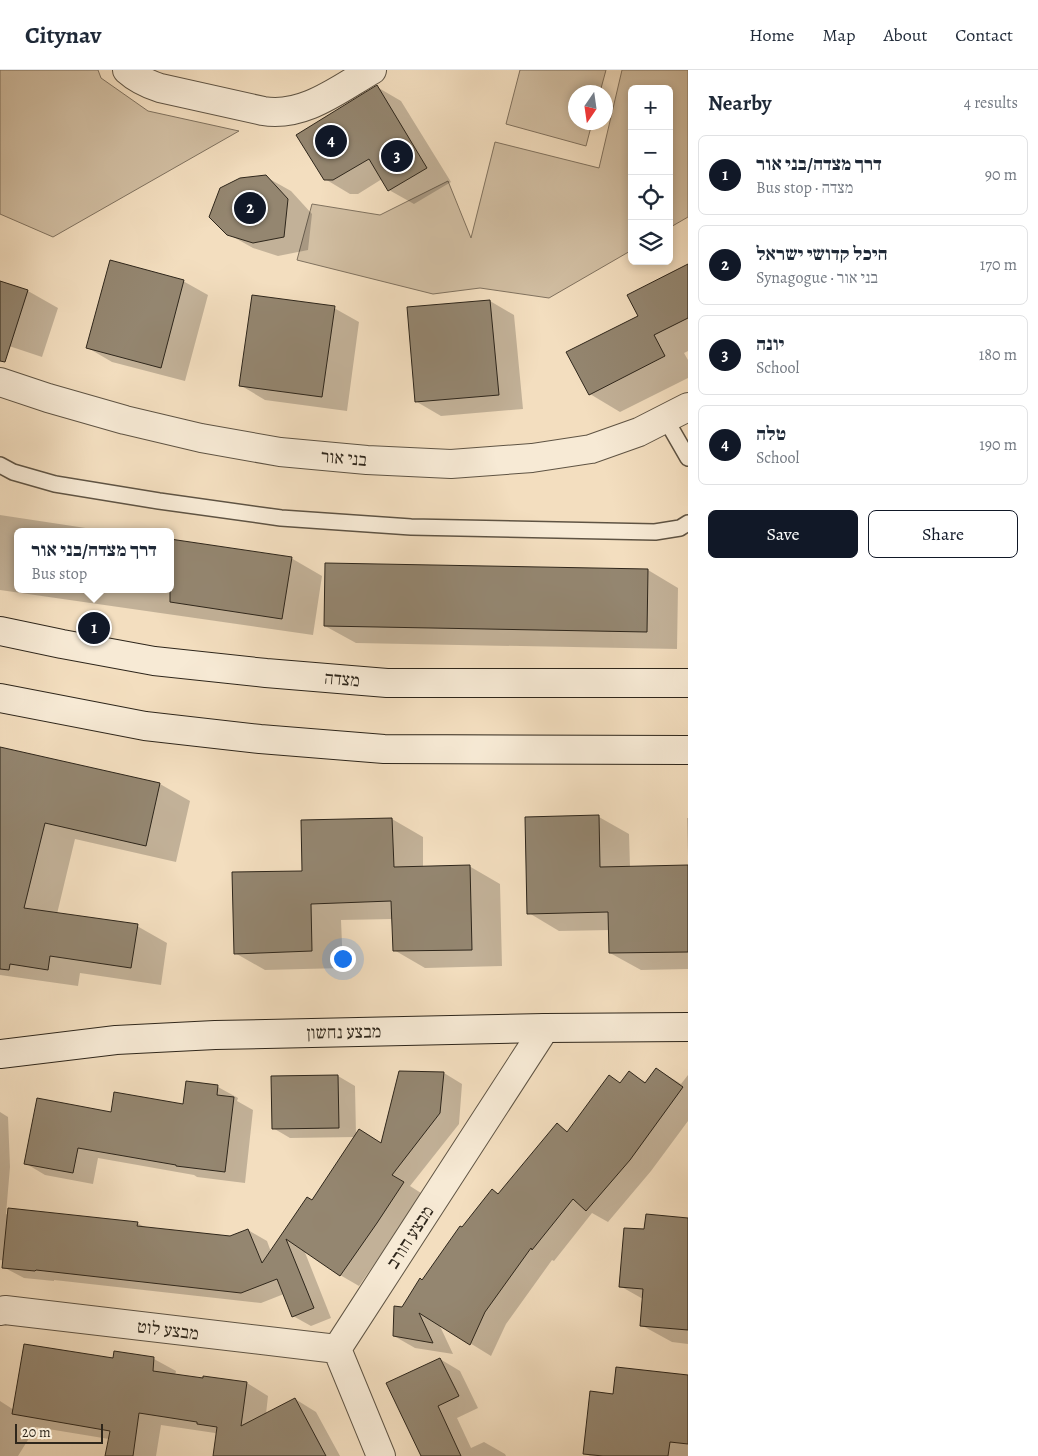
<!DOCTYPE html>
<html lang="en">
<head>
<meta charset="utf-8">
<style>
	body { margin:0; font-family:Alegreya,"Frank Ruhl Libre",serif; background:#f6f6f7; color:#1f2937 }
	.controls { position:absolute; right:15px; top:15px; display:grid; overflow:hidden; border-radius:8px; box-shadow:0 2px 8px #0003 }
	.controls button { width:45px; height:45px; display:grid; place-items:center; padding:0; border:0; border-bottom:1px solid #e0e1e3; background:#fff; color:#1f2937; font:25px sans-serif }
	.compass { position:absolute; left:568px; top:15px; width:45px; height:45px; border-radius:50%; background:#fff; box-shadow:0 2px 8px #0003; rotate:193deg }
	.scale { position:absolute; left:15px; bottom:12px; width:88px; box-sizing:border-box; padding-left:5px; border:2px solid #2e261b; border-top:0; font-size:14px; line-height:18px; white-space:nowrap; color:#2e261b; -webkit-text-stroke:4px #f7ead5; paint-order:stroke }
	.you { position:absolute; left:342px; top:888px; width:18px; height:18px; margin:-12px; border:4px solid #fff; border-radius:50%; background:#1a73e8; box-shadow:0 0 0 8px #1a73e833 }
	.badge { display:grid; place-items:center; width:32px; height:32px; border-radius:50%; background:#111827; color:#fff; font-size:16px; font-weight:700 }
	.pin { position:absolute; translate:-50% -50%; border:2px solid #fff; box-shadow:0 1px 5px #0006 }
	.popup { position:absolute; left:14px; top:458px; width:160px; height:65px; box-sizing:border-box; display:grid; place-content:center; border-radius:8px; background:#fff; filter:drop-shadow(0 1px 4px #0005); font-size:16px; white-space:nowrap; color:#747a83 }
	.popup b { font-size:19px; color:#1f2937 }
	.popup::after { content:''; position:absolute; left:50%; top:100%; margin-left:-10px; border:10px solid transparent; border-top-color:#fff }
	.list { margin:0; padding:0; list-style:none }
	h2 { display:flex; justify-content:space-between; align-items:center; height:65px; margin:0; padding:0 20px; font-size:21px }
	h2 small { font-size:16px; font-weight:400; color:#747a83 }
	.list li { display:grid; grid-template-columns:32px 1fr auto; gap:15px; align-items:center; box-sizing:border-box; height:80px; margin:0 10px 10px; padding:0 10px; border:1px solid #e0e1e3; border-radius:8px }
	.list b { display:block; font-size:19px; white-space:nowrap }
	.list p { margin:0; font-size:16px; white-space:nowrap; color:#747a83 }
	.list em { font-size:16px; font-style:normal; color:#747a83 }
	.actions { display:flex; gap:10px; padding:15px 20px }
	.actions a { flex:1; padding:11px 0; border:1px solid #111827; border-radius:8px; text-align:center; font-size:18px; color:#111827 }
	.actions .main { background:#111827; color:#fff }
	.icon { flex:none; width:28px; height:28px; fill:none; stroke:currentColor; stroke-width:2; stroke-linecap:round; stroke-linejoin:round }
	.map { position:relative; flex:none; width:688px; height:1386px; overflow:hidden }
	header { display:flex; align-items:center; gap:30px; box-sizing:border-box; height:70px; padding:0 25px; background:#fff; border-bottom:1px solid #e0e1e3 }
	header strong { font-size:24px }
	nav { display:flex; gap:28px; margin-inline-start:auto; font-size:18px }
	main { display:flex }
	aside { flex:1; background:#fff }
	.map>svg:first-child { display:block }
	.green { fill:#d2bfa3; stroke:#80725f }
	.shadow { fill:#0003 }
	.building { fill:#948670; stroke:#2e261b }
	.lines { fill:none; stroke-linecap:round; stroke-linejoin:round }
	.lane-casing { stroke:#5f5444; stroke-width:18 }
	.street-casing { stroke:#5f5444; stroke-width:30 }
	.secondary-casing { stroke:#2e261b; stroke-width:30 }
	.lane { stroke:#f7ead5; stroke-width:15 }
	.street { stroke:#f7ead5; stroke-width:28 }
	.secondary { stroke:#f7ead5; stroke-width:28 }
	.labels { text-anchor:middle; stroke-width:5; stroke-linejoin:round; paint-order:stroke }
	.street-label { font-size:18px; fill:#2e261b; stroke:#f7ead5 }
</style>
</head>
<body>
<header>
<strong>Citynav</strong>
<nav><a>Home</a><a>Map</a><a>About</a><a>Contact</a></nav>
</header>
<main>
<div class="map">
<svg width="688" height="1386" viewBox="0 0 688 1386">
	<rect width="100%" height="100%" fill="#f3debf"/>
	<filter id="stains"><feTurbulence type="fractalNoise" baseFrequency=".004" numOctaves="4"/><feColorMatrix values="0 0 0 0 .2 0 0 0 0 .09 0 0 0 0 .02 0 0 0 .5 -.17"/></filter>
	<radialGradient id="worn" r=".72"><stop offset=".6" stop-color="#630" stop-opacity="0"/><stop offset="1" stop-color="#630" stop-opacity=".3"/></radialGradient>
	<path class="green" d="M0 0H98L101 8 148 41 239 61 53 167 0 144Z
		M520 0H606L600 22H576V52L592 53 586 76 506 54Z
		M622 0H688V147L669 158V19H632V180L549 228 480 218 433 224 297 190 312 134 380 145 448 111 471 168 495 72 599 98Z"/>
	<path class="shadow" d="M377 17 401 31 451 112 414 134 389 120 382 109 358 124H350L325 109Z
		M266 107 291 121 312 144 308 180 278 186 253 178 228 164Z
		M688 195V281L684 283 688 290V308L620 342 590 324 639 246Z
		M183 211 208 225 185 311 112 292 88 278Z
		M0 212 28 221 58 238 42 287 0 273Z
		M490 231 514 245 523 339 441 346 417 332Z
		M334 238 359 252 347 341 265 330 240 315Z
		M0 445 112 462H18V519H170L291 488 322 506 313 565 0 520Z
		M648 500 678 518 677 579 356 573 325 556Z
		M0 678 160 714 190 731 176 792 75 769 57 844 137 856 167 873 161 915 80 903 78 916 0 905Z
		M599 747 629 764 630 797 688 796V899L641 900 610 883V860L559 861 529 843Z
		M687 748H688V787Z
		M392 749 423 767V798L469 796 500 814 502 896 425 898 394 880 393 849 341 850 343 898 265 900 235 883 303 802 302 751Z
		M657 999 681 1014 688 1005V1051L651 1101 608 1152 592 1143 554 1191 552 1190 506 1254 491 1286 439 1254 453 1284 415 1278 394 1266 403 1238 462 1158 499 1125 557 1055 569 1062 621 1014 629 1003 647 1013Z
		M400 1002 444 1003 462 1014 459 1054 410 1116 421 1123 395 1164 359 1216 340 1205 304 1180 331 1248 311 1256 293 1246 284 1224 261 1233 54 1210V1211L24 1208 5 1198 7 1191 0 1190V1042L8 1047 10 1097 6 1144 12 1147 137 1153 147 1158 230 1168 248 1160 267 1171 271 1182 313 1132 355 1067 290 1068 273 1058 272 1007 338 1006 355 1016 356 1065 382 1074Z
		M218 1017 238 1028 237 1031 253 1040 245 1113 197 1107 194 1105 98 1088 93 1114 45 1105 25 1093 112 1044 184 1036Z
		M688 1149V1274L672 1272 641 1255 643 1229 620 1216 645 1161Z
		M115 1283 154 1289 176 1301 175 1306 247 1313 268 1326 266 1344 295 1329 316 1342 340 1386H245L215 1363 161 1355 156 1386H106L109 1369 36 1357 18 1386H0V1331L14 1340 114 1289Z
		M440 1289 460 1301 478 1338 457 1348 471 1378 484 1372 505 1384 506 1386H423Z
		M688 1306V1386H590L585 1383 614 1325Z"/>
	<path class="building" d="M377 15 427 98 388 121 369 89 333 110H324L296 65Z
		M266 105 288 129 284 167 253 173 227 165 209 147 220 118 240 108Z
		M110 190 184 210 161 298 86 278Z
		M688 194V248L654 265 665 286 589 325 566 282 638 246 627 225Z
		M0 211 28 220 5 292 0 291Z
		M252 225 335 236 322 327 239 316Z
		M490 230 499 325 415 332 407 237Z
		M170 469 292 487 282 549 170 532Z
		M325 493 648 499 647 562 324 556Z
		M0 677 160 713 146 776 45 753 24 838 138 854 131 898 50 886 48 900 10 894 9 900 0 899Z
		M599 745 600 797 688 795V882L609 883 608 842 527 844 525 747Z
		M392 748 394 797 470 795 472 880 393 881 391 831 311 834 312 881 234 884 232 802 302 801 301 750Z
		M656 998 683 1017 630 1090 586 1141 573 1129 532 1180 531 1178 485 1242 470 1275 419 1243 433 1273 393 1266 394 1236 402 1237 420 1208 422 1210 460 1156 462 1157 492 1119 498 1124 557 1053 567 1062 609 1005 620 1013 629 1001 645 1013Z
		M399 1001 444 1002 440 1043 392 1105 404 1112 377 1153 340 1206 286 1169 314 1238 292 1247 277 1209 241 1223 36 1200 35 1201 2 1198 8 1138 138 1152 137 1156 230 1166 248 1159 262 1193 307 1127 312 1130 359 1059 381 1073Z
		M338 1005 339 1058 272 1059 271 1006Z
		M186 1011 218 1015 217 1025 234 1027 225 1102 176 1096V1095L78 1078 73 1103 24 1094 37 1028 111 1042 114 1022 183 1034Z
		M646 1144 688 1148V1260L640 1256 643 1219 619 1217 624 1158 644 1159Z
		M24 1274 113 1288 114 1281 154 1287 153 1301 203 1308V1306L247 1312 241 1356 295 1328 326 1386H213L217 1357 197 1354V1352L139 1343 133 1386H105L110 1361 12 1344Z
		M440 1288 459 1326 438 1336 461 1386H421L386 1313Z
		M616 1297 688 1305V1374L670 1372 668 1386H603L583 1384 590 1321 613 1324Z"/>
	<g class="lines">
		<g class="lane-casing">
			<path id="lane" d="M665 348 688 388
				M0 395 13 402 55 414 159 431 281 448 411 457 655 462 680 458 688 453"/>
		</g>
		<g class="street-casing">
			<path id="street" d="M127 0C137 9 148 14 160 18L263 41C303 48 339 19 372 0
				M0 312 48 328 125 350 201 368 280 382 367 390 451 394 532 388 591 379 639 362 688 337
				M0 1241 5 1240 337 1279
				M381 1386 337 1279 545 958"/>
		</g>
		<g class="secondary-casing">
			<path id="secondary" d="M0 561 62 574 154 591 266 603 387 613H688
				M0 628 145 656 260 669 384 679 688 680
				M0 984 116 970 215 965 545 958 688 957"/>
		</g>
		<use href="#lane" class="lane"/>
		<use href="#street" class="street"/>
		<use href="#secondary" class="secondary"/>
	</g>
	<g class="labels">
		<g class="street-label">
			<text transform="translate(344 388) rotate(5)" y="6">בני אור</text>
			<text transform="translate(342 609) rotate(5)" y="6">מצדה</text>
			<text transform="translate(344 962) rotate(-1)" y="6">מבצע נחשון</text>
			<text transform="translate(410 1167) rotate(-57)" y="6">מבצע חורב</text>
			<text transform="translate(168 1260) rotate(7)" y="6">מבצע לוט</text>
		</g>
	</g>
	<rect width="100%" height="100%" filter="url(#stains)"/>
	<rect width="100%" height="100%" fill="url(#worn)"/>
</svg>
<div class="controls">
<button>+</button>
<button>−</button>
<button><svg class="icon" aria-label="locate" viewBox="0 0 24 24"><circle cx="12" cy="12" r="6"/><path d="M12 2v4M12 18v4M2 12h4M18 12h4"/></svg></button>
<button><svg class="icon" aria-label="layers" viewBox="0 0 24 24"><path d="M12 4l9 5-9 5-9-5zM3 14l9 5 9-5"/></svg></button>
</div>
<svg class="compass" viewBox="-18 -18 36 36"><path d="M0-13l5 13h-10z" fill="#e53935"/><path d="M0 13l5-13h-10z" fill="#747a83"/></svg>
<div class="scale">20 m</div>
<div class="you"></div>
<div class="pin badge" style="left:94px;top:558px">1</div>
<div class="popup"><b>דרך מצדה/בני אור</b>Bus stop</div>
<div class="pin badge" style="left:250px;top:138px">2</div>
<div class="pin badge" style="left:397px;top:86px">3</div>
<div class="pin badge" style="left:331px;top:71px">4</div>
</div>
<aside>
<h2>Nearby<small>4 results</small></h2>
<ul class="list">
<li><span class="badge">1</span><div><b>דרך מצדה/בני אור</b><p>Bus stop · מצדה</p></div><em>90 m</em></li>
<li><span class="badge">2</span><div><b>היכל קדושי ישראל</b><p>Synagogue · בני אור</p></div><em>170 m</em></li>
<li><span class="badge">3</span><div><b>יונה</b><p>School</p></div><em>180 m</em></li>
<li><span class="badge">4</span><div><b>טלה</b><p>School</p></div><em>190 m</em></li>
</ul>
<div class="actions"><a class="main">Save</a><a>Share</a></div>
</aside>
</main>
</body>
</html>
